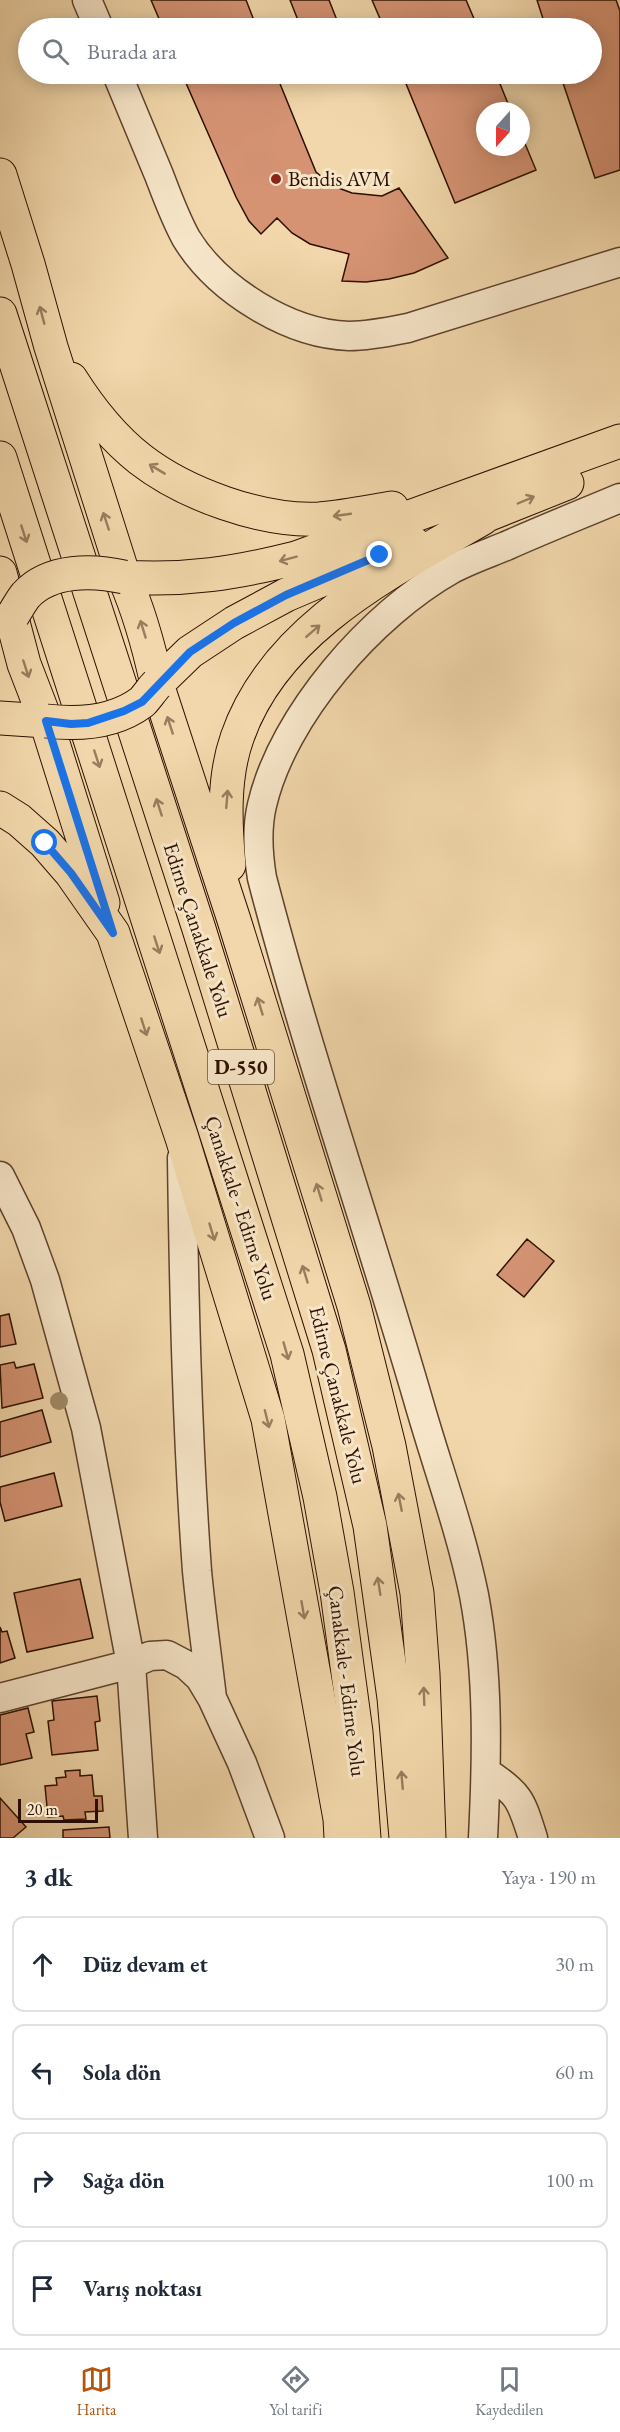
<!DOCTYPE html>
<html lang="tr">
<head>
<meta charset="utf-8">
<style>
	body { margin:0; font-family:"EB Garamond",serif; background:#f2f2f3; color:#1f2937 }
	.compass { position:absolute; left:476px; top:102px; width:54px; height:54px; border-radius:50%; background:#fff; box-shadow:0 3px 15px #0003; rotate:201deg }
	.scale { position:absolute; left:18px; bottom:15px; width:80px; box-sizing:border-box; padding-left:6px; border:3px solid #2d1001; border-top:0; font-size:16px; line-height:21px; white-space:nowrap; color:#2d1001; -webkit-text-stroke:4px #f6e5c8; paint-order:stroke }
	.stop { position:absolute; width:18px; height:18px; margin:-14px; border:4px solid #1a73e8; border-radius:50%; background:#fff }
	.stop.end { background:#1a73e8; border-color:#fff; box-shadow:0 2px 6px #0008 }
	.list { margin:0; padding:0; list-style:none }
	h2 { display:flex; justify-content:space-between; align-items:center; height:78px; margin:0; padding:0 24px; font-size:26px }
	h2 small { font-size:20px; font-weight:400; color:#747a83 }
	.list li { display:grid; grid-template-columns:39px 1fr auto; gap:18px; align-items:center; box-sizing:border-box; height:96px; margin:0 12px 12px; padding:0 12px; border:2px solid #e0e1e3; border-radius:12px }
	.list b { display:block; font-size:22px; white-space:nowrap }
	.list em { font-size:20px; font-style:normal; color:#747a83 }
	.icon { flex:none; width:33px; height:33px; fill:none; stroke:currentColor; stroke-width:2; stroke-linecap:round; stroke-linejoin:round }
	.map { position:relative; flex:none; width:620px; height:1838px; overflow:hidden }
	.search { position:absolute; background:#fff; box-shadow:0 3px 15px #0003; left:18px; right:18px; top:18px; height:66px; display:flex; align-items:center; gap:15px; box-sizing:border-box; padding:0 21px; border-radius:33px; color:#747a83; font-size:22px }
	.sheet { height:510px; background:#fff }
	nav { display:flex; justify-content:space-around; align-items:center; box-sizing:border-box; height:84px; border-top:2px solid #e0e1e3; background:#fff; font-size:16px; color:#747a83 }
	nav a { display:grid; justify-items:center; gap:3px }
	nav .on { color:#b45309 }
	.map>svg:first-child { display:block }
	.building { fill:#d59374; stroke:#2d1001; stroke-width:1.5 }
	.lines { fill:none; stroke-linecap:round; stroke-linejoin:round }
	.minor-casing { stroke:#5e422c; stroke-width:31 }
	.major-casing { stroke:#2d1001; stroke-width:35 }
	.highway-casing { stroke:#2d1001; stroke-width:35 }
	.minor { stroke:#f6e5c8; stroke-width:28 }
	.major { stroke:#f1d7ab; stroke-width:33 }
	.highway { stroke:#f1d7ab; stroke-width:33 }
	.major-bridge-casing { stroke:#2d1001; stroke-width:35; stroke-linecap:butt }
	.major-bridge { stroke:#f1d7ab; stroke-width:33 }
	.tree { fill:#a08b68 }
	.oneway { stroke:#997d5e }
	.route { stroke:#1a73e8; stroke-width:8 }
	.poi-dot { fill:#8f2418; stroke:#f6e5c8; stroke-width:2 }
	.labels { text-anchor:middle; stroke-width:6; stroke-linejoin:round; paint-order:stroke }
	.shield { fill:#f6e5c8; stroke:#69503d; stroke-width:1.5 }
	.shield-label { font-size:20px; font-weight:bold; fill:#2d1001 }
	.poi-label { font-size:21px; fill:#2d1001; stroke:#f6e5c8; text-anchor:start }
	.street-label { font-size:21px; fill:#2d1001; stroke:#f6e5c8 }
</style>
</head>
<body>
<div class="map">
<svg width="620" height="1838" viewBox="0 0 620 1838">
	<rect width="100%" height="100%" fill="#f1d7ab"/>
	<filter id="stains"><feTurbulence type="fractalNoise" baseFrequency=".00333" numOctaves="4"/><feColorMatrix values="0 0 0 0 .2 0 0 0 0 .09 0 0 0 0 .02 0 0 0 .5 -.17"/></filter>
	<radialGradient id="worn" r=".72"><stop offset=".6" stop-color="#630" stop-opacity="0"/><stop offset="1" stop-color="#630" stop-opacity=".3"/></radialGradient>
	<path class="building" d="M151 0H246L257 28H163Z
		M290 0H329L340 28H301Z
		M372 0H466L478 28H384Z
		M537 0H616L620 11V170L595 178 560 74H592V28H546Z
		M182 74H276L316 172 333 186 352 193 382 196 399 188 448 258 414 273 389 279 366 282 342 281 349 254 310 244 292 233 277 218 261 234 249 221 236 197Z
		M402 74H496L511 111H485V147H521V134L536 170 455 203Z
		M527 1239 554 1261 524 1297 497 1275Z
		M9 1314 16 1344 0 1347V1316Z
		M14 1362 16 1368 34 1364 43 1398 2 1408 0 1365Z
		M42 1410 51 1442 0 1457V1422Z
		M54 1473 62 1506 5 1521 0 1502V1487Z
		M80 1579 93 1638 27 1652 14 1593Z
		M0 1627 2 1632 7 1631 15 1658 0 1663Z
		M97 1696 100 1721 95 1722 98 1750 52 1755 48 1721 54 1720 52 1701Z
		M28 1708 34 1732 26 1734 32 1758 0 1765V1715Z
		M80 1770V1776L92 1775 94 1796H102L103 1811 85 1812 86 1819 64 1820 63 1816 48 1817 45 1786 57 1785 56 1778 66 1777 65 1771Z
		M0 1798 26 1827 13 1838H0Z
		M109 1827 110 1838H63V1830Z"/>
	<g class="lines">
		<g class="minor-casing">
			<path id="minor" d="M87 0 99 28
				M117 74C131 107 145 141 159 175 167 196 175 218 186 238 217 289 288 334 349 336 369 336 388 332 408 328L620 262
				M182 1158C184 1296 187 1433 197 1571 201 1613 207 1655 212 1698
				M0 1176 26 1228 45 1280 86 1428 131 1664 143 1838
				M0 1698 131 1664 150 1656 167 1655 186 1665 200 1678 212 1698 242 1763 270 1838
				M486 1772C520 1794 521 1800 533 1838
				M483 1838C487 1758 489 1674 474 1595 461 1531 437 1466 419 1403 368 1227 308 1055 262 878 258 854 256 830 262 805 283 715 372 614 452 569 469 560 489 553 506 546 544 529 582 514 620 498"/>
		</g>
		<g class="major-casing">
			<path id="major" d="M0 175 28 264 51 347 124 577C139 611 149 647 157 684L234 920 354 1306 389 1446 417 1593 423 1674 429 1838
				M71 379C90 409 112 437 140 459 185 494 262 522 319 519 344 517 368 512 392 508
				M462 525 567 483
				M0 573 24 664 46 721 103 903
				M124 577C186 581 236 573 296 558L620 441
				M157 684 190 652 234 623 286 595 380 555 413 543
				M0 718 46 721
				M0 808 19 820 45 843 71 873 113 933 182 1138 268 1419 340 1819 341 1838
				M229 865C225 823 223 778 237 738 274 629 390 572 483 518"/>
		</g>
		<g class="highway-casing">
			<path id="highway" d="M0 314 199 929 329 1350 370 1526 394 1698 406 1838
				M0 458 287 1354 320 1497 337 1592 356 1732 364 1838"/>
		</g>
		<use href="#minor" class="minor"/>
		<use href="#major" class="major"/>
		<use href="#highway" class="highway"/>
		<g class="major-bridge-casing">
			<path id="major-bridge" d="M13 615C17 609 21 601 26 595 50 569 93 570 124 577
				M46 721C79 725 114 723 142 702 147 697 152 689 157 684"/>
		</g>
		<use href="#major-bridge" class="major-bridge"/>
	</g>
	<circle class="tree" cx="59" cy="1401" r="9"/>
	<defs><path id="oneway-shaft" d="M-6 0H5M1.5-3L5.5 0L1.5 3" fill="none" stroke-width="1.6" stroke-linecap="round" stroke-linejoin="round" transform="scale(1.5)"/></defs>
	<g class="oneway">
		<use href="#oneway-shaft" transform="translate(42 315) rotate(-105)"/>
		<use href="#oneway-shaft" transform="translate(157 469) rotate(-149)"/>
		<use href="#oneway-shaft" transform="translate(526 500) rotate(-23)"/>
		<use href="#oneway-shaft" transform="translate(342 515) rotate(172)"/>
		<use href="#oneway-shaft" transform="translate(106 521) rotate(-108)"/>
		<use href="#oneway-shaft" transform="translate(24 534) rotate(72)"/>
		<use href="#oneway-shaft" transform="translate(288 559) rotate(165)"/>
		<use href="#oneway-shaft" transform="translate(143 629) rotate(-107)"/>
		<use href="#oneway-shaft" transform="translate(313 631) rotate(-41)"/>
		<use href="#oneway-shaft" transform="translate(26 669) rotate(72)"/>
		<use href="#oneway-shaft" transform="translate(170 725) rotate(-108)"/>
		<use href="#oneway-shaft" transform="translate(97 759) rotate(72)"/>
		<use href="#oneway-shaft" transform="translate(227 799) rotate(-85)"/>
		<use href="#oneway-shaft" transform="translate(159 807) rotate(-108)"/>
		<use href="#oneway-shaft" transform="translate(157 945) rotate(72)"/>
		<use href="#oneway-shaft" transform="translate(260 1006) rotate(-107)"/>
		<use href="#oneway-shaft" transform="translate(144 1027) rotate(72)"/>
		<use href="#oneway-shaft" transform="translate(319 1192) rotate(-107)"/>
		<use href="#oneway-shaft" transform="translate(212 1232) rotate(73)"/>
		<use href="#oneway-shaft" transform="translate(305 1274) rotate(-107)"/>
		<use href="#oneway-shaft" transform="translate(286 1351) rotate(74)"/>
		<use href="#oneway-shaft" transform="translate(267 1419) rotate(76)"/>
		<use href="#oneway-shaft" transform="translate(400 1502) rotate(-101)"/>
		<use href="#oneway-shaft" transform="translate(379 1586) rotate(-99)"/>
		<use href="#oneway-shaft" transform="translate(303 1610) rotate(80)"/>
		<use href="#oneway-shaft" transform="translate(424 1696) rotate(-92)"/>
		<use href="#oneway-shaft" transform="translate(402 1780) rotate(-95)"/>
	</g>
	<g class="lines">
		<path class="route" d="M45 843 71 873 113 933 46 721 71 724 88 723 124 711 142 702 190 652 234 623 286 595 380 555"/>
	</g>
	<circle class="poi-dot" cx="276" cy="179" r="6"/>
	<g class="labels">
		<rect class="shield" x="208" y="1050" width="66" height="34" rx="4.5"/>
		<g class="shield-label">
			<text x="241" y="1074">D-550</text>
		</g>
		<g class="poi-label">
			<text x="288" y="186">Bendis AVM</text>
		</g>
		<g class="street-label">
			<text transform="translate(198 930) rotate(72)" y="7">Edirne Çanakkale Yolu</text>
			<text transform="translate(241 1208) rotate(72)" y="7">Çanakkale - Edirne Yolu</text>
			<text transform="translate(338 1395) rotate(76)" y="7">Edirne Çanakkale Yolu</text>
			<text transform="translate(347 1681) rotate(83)" y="7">Çanakkale - Edirne Yolu</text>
		</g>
	</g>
	<rect width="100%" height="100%" filter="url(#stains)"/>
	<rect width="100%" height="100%" fill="url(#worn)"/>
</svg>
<svg class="compass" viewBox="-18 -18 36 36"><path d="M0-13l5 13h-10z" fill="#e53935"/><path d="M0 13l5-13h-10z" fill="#747a83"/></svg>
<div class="scale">20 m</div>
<div class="stop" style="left:45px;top:843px"></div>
<div class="stop end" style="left:380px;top:555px"></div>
<div class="search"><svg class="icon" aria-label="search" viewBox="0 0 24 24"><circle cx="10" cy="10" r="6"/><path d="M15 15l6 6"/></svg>Burada ara</div>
</div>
<section class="sheet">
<h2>3 dk<small>Yaya · 190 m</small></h2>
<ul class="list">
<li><svg class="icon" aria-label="ahead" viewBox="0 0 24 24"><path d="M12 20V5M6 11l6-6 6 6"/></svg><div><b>Düz devam et</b></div><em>30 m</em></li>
<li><svg class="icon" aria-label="left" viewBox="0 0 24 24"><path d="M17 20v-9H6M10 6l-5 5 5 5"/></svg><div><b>Sola dön</b></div><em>60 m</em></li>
<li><svg class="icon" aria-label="right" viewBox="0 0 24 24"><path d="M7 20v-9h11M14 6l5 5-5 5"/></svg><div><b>Sağa dön</b></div><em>100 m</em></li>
<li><svg class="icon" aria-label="arrive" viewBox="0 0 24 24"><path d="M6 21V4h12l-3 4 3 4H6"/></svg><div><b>Varış noktası</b></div></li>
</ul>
</section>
<nav>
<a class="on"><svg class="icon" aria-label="map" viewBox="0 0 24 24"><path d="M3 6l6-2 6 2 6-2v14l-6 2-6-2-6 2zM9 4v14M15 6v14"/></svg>Harita</a>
<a><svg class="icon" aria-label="directions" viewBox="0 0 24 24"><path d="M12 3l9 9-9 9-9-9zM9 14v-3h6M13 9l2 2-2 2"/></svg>Yol tarifi</a>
<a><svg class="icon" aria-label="saved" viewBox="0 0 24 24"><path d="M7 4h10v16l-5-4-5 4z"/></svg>Kaydedilen</a>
</nav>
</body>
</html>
